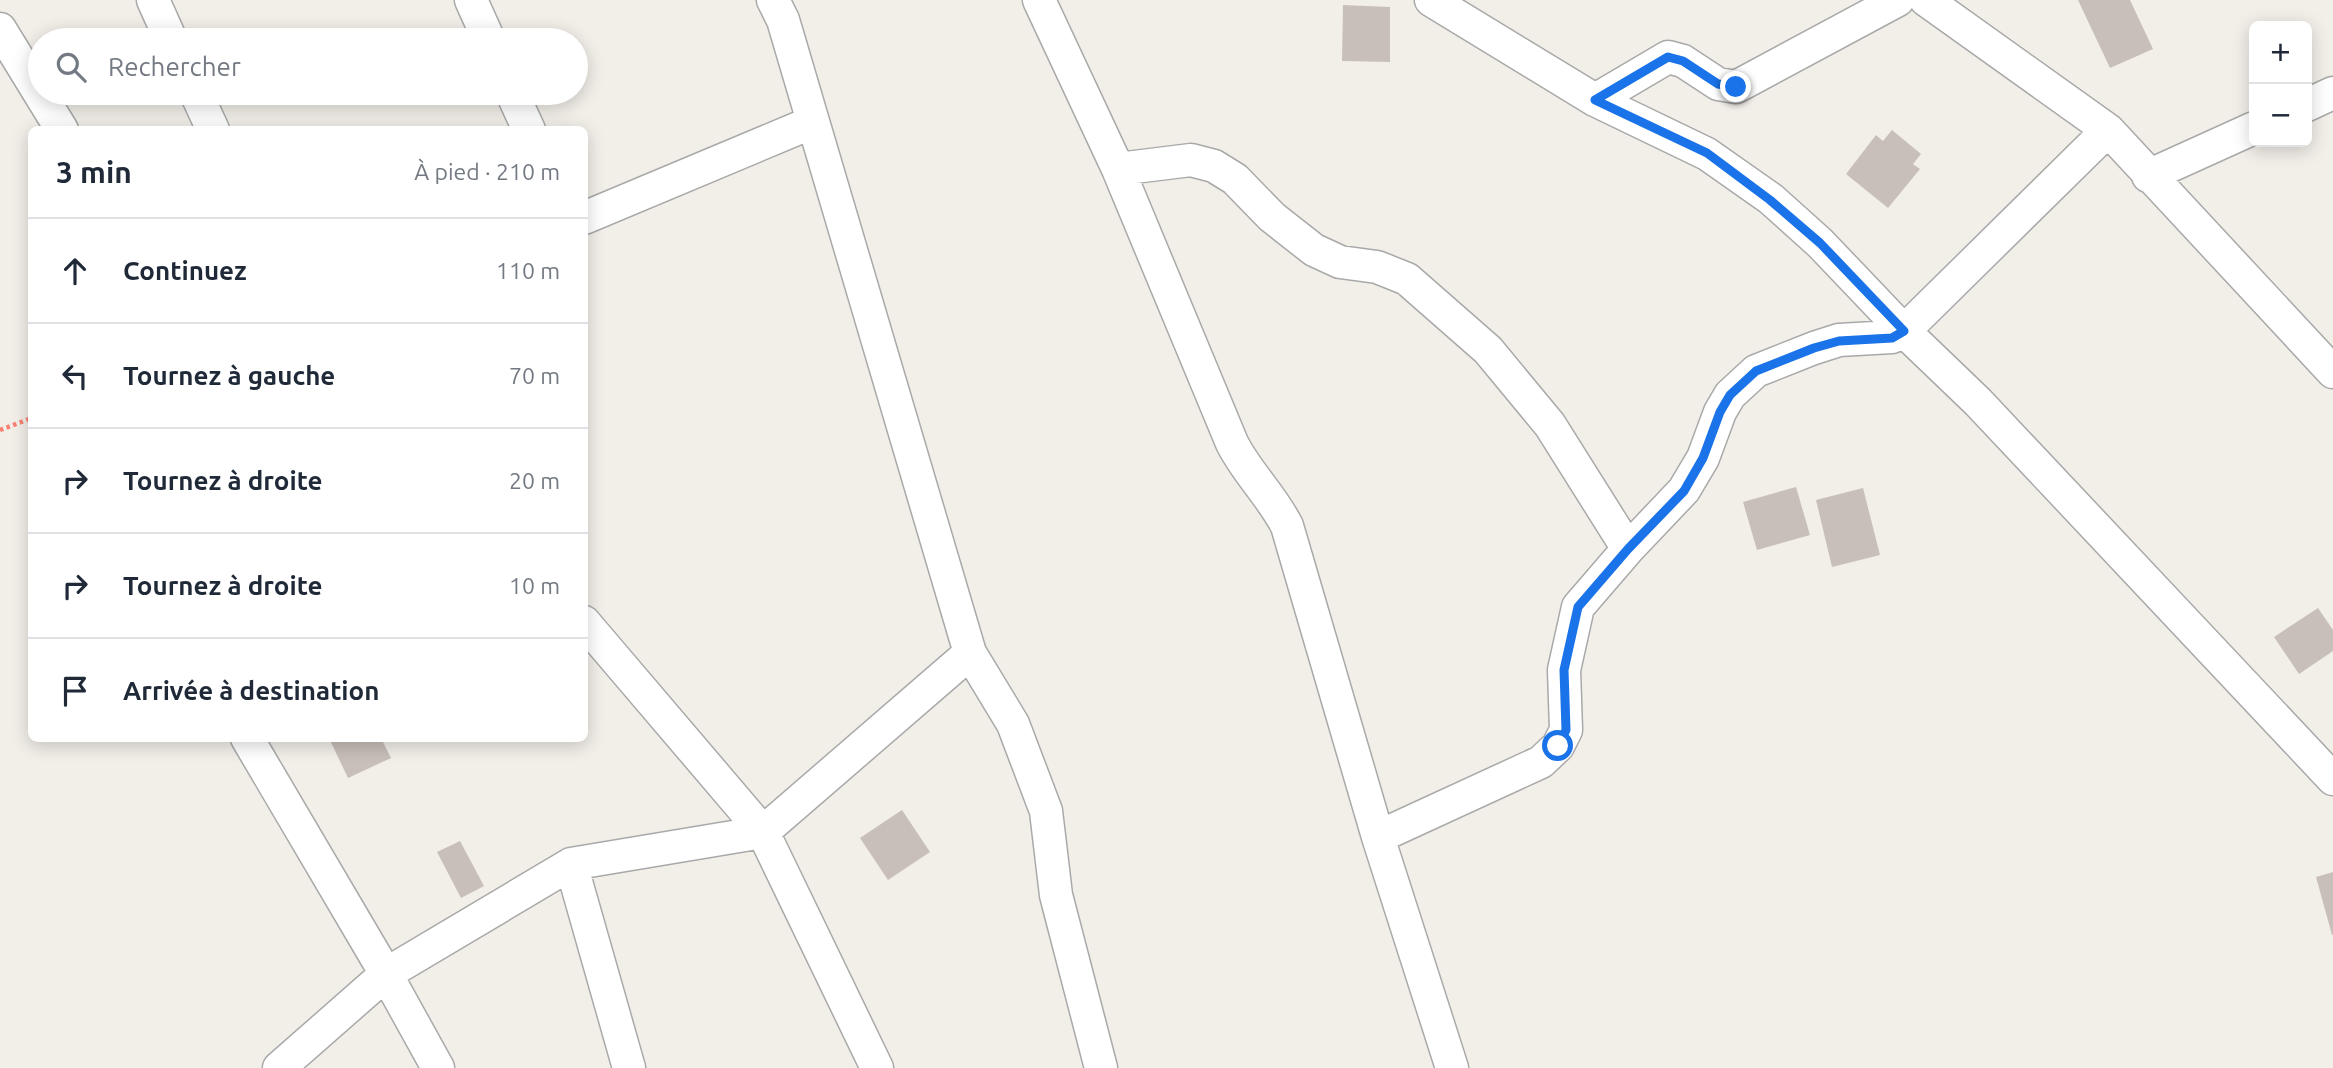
<!DOCTYPE html>
<html lang="fr">
<head>
<meta charset="utf-8">
<style>
	body { margin:0; font-family:Ubuntu,sans-serif; background:#f6f6f7; color:#1f2937 }
	.controls { position:absolute; right:21px; top:21px; display:grid; overflow:hidden; border-radius:10px; box-shadow:0 4px 18px #0003 }
	.controls button { width:63px; height:63px; display:grid; place-items:center; padding:0; border:0; border-bottom:2px solid #e0e1e3; background:#fff; color:#1f2937; font:35px sans-serif }
	.stop { position:absolute; width:21px; height:21px; margin:-16px; border:5px solid #1a73e8; border-radius:50%; background:#fff }
	.stop.end { background:#1a73e8; border-color:#fff; box-shadow:0 2px 7px #0008 }
	.list { margin:0; padding:0; list-style:none }
	h2 { display:flex; justify-content:space-between; align-items:center; height:91px; margin:0; padding:0 28px; font-size:30px }
	h2 small { font-size:23px; font-weight:400; color:#747a83 }
	.list li { display:grid; grid-template-columns:46px 1fr auto; gap:21px; align-items:center; box-sizing:border-box; height:105px; padding:0 28px; border-top:2px solid #e0e1e3 }
	.list b { display:block; font-size:26px; white-space:nowrap }
	.list em { font-size:23px; font-style:normal; color:#747a83 }
	.icon { flex:none; width:38px; height:38px; fill:none; stroke:currentColor; stroke-width:2; stroke-linecap:round; stroke-linejoin:round }
	.map { position:relative; flex:none; width:2333px; height:1068px; overflow:hidden }
	.search { position:absolute; background:#fff; box-shadow:0 4px 18px #0003; left:28px; top:28px; width:560px; height:77px; display:flex; align-items:center; gap:18px; box-sizing:border-box; padding:0 24px; border-radius:38px; color:#747a83; font-size:26px }
	.panel { position:absolute; background:#fff; box-shadow:0 4px 18px #0003; left:28px; top:126px; width:560px; height:616px; border-radius:10px }
	.map>svg:first-child { display:block }
	.building { fill:#c7bfb8 }
	.lines { fill:none; stroke-linecap:round; stroke-linejoin:round }
	.minor-casing { stroke:#a9a9a9; stroke-width:35 }
	.path { stroke:#fa8072; stroke-width:4.5; stroke-dasharray:3.5 3.5; stroke-linecap:butt }
	.minor { stroke:#fff; stroke-width:32 }
	.route { stroke:#1a73e8; stroke-width:9 }
</style>
</head>
<body>
<div class="map">
<svg width="2333" height="1068" viewBox="0 0 2333 1068">
	<rect width="100%" height="100%" fill="#f2efe9"/>
	<path class="building" d="M2078 0H2130L2153 49 2110 68Z
		M1343 5 1390 7V62L1342 61Z
		M1892 130 1921 154 1913 164 1920 169 1888 208 1846 174 1876 135 1883 141Z
		M1796 487 1810 535 1757 550 1743 502Z
		M1863 488 1880 555 1832 567 1816 500Z
		M2318 608 2333 630V651L2299 674 2274 637Z
		M329 738H381L391 758 348 778Z
		M902 810 930 852 888 880 860 838Z
		M460 841 484 886 461 898 437 852Z
		M2333 872V935H2332L2316 877Z"/>
	<g class="lines">
		<g class="minor-casing">
			<path id="minor" d="M153 0 171 40
				M471 0 489 40
				M773 0 783 20 970 653 1013 724 1046 811 1056 895 1101 1068
				M1039 0 1118 169 1232 443C1247 473 1272 496 1287 526L1378 837 1452 1068
				M1431 0 1595 100 1707 154 1771 199 1820 243 1904 331 1978 402 2333 779
				M1926 0 2108 130 2333 372
				M0 29 62 130
				M196 93 213 130
				M512 93 529 130
				M1595 100 1668 57 1683 61 1718 84 1736 87 1898 0
				M2307 105 2333 93
				M1118 169 1191 160 1214 166 1235 179 1272 217 1314 250 1340 262 1377 267 1407 279 1488 350 1550 425 1628 549
				M2148 176 2254 128
				M584 218 813 122
				M584 622 763 832 877 1068
				M247 738 386 974 438 1068
				M1378 837 1541 762 1558 746 1566 730 1564 670 1578 607 1628 549 1684 490 1703 458 1720 412 1730 395 1756 371 1814 348 1839 340 1892 337 1904 331 2108 130
				M571 864 629 1068
				M279 1068 386 974 571 864 763 832 970 653"/>
		</g>
		<path class="path" d="M0 430 32 418"/>
		<use href="#minor" class="minor"/>
	</g>
	<g class="lines">
		<path class="route" d="M1558 746 1566 730 1564 670 1578 607 1628 549 1684 491 1703 458 1720 412 1730 395 1756 371 1814 348 1839 341 1892 338 1904 331 1820 243 1770 200 1707 153 1595 100 1668 57 1683 61 1718 84 1736 87"/>
	</g>
</svg>
<div class="controls">
<button>+</button>
<button>−</button>
</div>
<div class="stop" style="left:1558px;top:746px"></div>
<div class="stop end" style="left:1736px;top:87px"></div>
<div class="search"><svg class="icon" aria-label="search" viewBox="0 0 24 24"><circle cx="10" cy="10" r="6"/><path d="M15 15l6 6"/></svg>Rechercher</div>
<section class="panel">
<h2>3 min<small>À pied · 210 m</small></h2>
<ul class="list">
<li><svg class="icon" aria-label="ahead" viewBox="0 0 24 24"><path d="M12 20V5M6 11l6-6 6 6"/></svg><div><b>Continuez</b></div><em>110 m</em></li>
<li><svg class="icon" aria-label="left" viewBox="0 0 24 24"><path d="M17 20v-9H6M10 6l-5 5 5 5"/></svg><div><b>Tournez à gauche</b></div><em>70 m</em></li>
<li><svg class="icon" aria-label="right" viewBox="0 0 24 24"><path d="M7 20v-9h11M14 6l5 5-5 5"/></svg><div><b>Tournez à droite</b></div><em>20 m</em></li>
<li><svg class="icon" aria-label="right" viewBox="0 0 24 24"><path d="M7 20v-9h11M14 6l5 5-5 5"/></svg><div><b>Tournez à droite</b></div><em>10 m</em></li>
<li><svg class="icon" aria-label="arrive" viewBox="0 0 24 24"><path d="M6 21V4h12l-3 4 3 4H6"/></svg><div><b>Arrivée à destination</b></div></li>
</ul>
</section>
</div>
</body>
</html>
